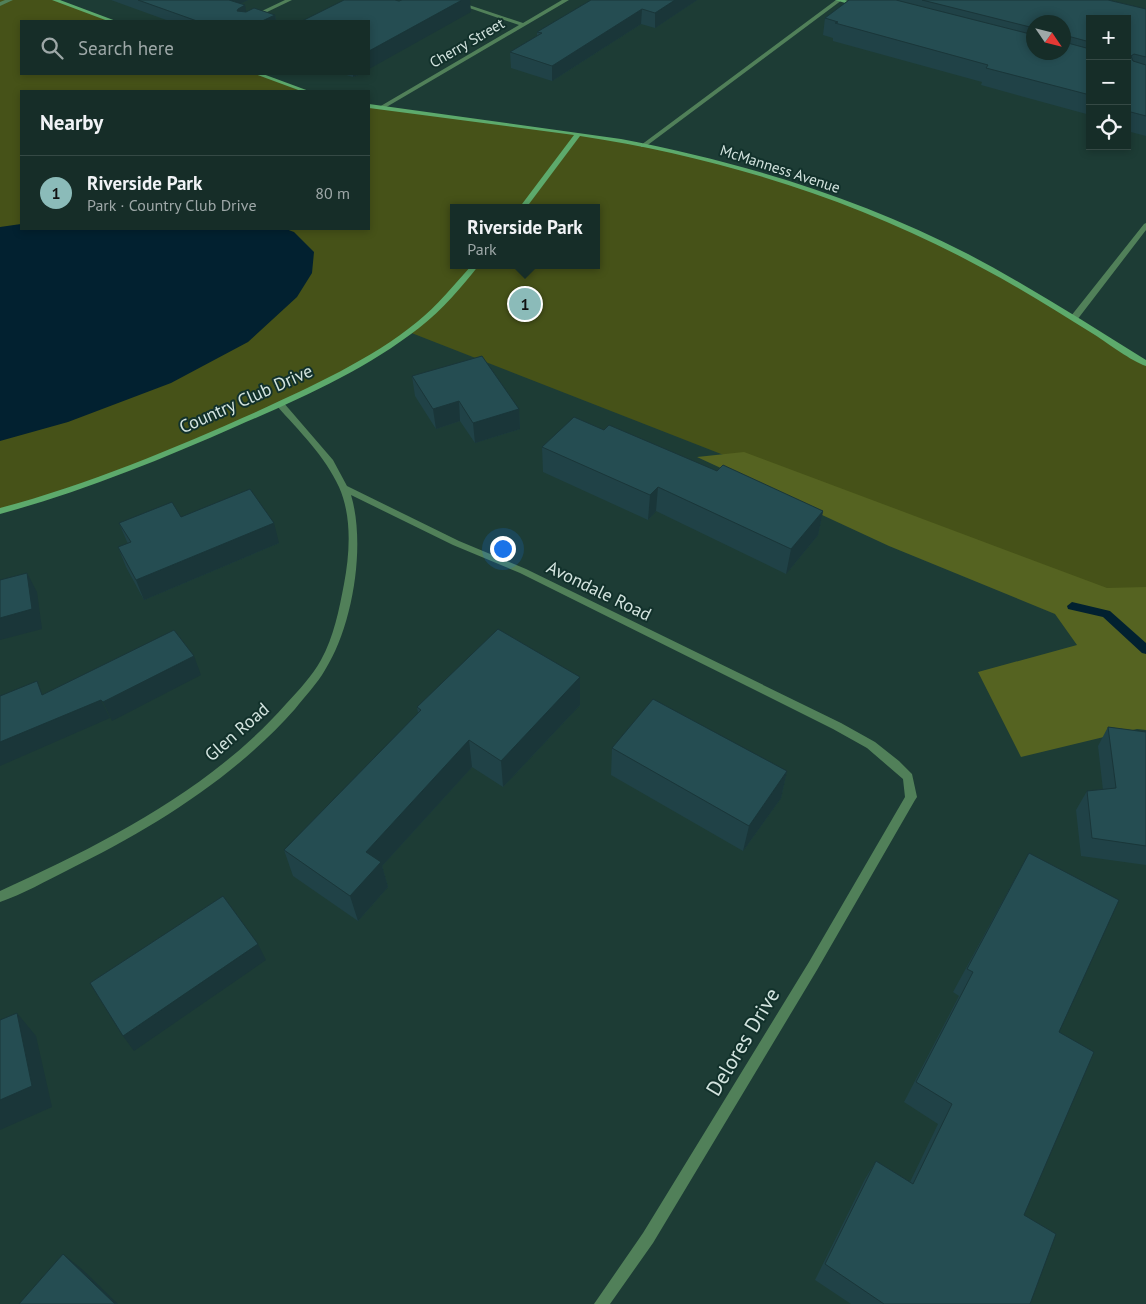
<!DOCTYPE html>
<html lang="en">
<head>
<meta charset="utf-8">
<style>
	body { margin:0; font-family:"PT Sans",sans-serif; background:#1f3530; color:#f1f3f6 }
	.controls { position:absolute; right:15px; top:15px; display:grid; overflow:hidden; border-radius:0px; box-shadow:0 2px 8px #0003 }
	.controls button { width:45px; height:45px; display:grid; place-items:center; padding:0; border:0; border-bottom:1px solid #354945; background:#162d28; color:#f1f3f6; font:25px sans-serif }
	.compass { position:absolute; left:1026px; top:15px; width:45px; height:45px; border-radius:50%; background:#162d28; box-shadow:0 2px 8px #0003; rotate:125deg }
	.you { position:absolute; left:502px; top:548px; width:18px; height:18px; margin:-12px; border:4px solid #fff; border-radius:50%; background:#1a73e8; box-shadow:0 0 0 8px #1a73e833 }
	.badge { display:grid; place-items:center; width:32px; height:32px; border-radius:50%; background:#8bbbb9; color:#111; font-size:16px; font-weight:700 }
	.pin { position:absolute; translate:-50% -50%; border:2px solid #fff; box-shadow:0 1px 5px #0006 }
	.popup { position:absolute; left:450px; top:204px; width:150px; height:65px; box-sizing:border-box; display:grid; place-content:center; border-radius:0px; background:#162d28; filter:drop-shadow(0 1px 4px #0005); font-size:16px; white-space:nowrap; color:#9ea8a8 }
	.popup b { font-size:19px; color:#f1f3f6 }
	.popup::after { content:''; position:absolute; left:50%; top:100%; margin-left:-10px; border:10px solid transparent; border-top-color:#162d28 }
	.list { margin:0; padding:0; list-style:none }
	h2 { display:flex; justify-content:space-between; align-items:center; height:65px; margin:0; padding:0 20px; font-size:21px }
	h2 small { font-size:16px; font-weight:400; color:#9ea8a8 }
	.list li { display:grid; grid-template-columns:32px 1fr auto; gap:15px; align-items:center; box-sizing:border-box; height:75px; padding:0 20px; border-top:1px solid #354945 }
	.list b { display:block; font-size:19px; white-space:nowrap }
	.list p { margin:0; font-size:16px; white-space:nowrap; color:#9ea8a8 }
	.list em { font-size:16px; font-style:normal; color:#9ea8a8 }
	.icon { flex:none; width:28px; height:28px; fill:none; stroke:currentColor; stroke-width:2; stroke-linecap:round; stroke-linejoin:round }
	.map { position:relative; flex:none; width:1146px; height:1304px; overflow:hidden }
	.search { position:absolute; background:#162d28; box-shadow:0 2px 8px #0003; left:20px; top:20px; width:350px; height:55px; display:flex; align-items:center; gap:12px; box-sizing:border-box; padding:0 18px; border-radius:0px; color:#9ea8a8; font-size:19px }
	.panel { position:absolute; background:#162d28; box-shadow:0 2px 8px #0003; left:20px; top:90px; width:350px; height:140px; border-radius:0px }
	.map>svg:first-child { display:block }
	.green { fill:#465218; fill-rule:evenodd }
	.forest { fill:#556321 }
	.water { fill:#022130 }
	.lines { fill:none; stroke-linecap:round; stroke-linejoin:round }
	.stream { fill:#022130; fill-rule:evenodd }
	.lane { fill:#518059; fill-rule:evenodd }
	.street { fill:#518059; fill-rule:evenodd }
	.secondary { fill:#5daa6c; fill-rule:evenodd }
	.wall { fill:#204247; fill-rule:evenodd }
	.shaded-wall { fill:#1a3639 }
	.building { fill:#254d52; stroke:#1a3639 }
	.labels { text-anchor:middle; stroke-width:4; stroke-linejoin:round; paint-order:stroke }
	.far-street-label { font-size:15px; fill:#d3e4df; stroke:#12312b }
	.street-label { font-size:18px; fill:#d3e4df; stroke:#12312b }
	.near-street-label { font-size:21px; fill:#d3e4df; stroke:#12312b }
</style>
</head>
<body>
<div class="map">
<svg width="1146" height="1304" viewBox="0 0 1146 1304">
	<rect width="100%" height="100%" fill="#1d3c35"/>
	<path class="green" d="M0 0H55L113 21H21V74H258L306 91H21V229H369V106C465 121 562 128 657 148 781 175 906 220 1015 283 1059 309 1102 337 1146 364V620L409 332 363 360 304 392 139 464 0 511ZM454 208H596V265H454Z"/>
	<path class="forest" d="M744 452 1107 588 1146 587V730L1137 729 1021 757 978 672 1077 645 1055 614 889 546 697 457Z"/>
	<path class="water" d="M21 224V229H286L294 232 314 252 312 273 297 297 248 342 171 383 68 422 0 441V227Z"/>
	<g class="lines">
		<path class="stream" d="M1072 602 1110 611 1146 643V654L1142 653 1103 617 1068 609 1067 606Z"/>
		<path class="lane" d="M285 0H292L248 21H241Z
			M836 0H842L645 147H641V145Z"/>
		<path class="street" d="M5 0H13L0 6V2Z
			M446 0H454L523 23 562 0H569L383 109H379V107L519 25Z
			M1146 223V230L1077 320H1071V316L1144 224Z
			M280 401 283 402 333 460 347 486 459 541 526 569 841 723 875 742 899 761 912 774 917 797 915 800 817 970 653 1243 610 1304H594L643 1233 809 962 905 797 903 779 867 748 833 729 520 573 453 545 351 495C366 545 353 626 325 670 317 684 305 696 295 709 233 779 151 829 68 870 46 881 23 894 0 902V891C103 844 210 790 286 704 299 690 312 676 321 660 334 636 339 610 344 584 350 553 352 516 339 487 325 456 299 431 277 406L276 404Z"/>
		<path class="secondary" d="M52 0H60L116 21H108Z
			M835 0H845L862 5 859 7Z
			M255 74H263L309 91H301Z
			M369 104 621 139C741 162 860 198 968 254 1029 286 1088 324 1146 360V366C1131 361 1109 344 1095 335 1058 312 1022 289 984 269 860 201 720 157 580 136L526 208H519L574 135 369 108Z
			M472 265H479C462 287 442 310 419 328 365 370 300 399 237 426 160 460 81 492 0 514V508C89 484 175 448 258 411 310 387 372 359 417 322 437 306 454 285 472 265Z"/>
	</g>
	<path class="wall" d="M111 0H248L240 4 246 12 275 15 276 21H169Z
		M591 0H697L655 28 641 24 552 81 511 68 510 52 537 36V32Z
		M849 0H1108L1146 9V136L1127 131V19H1090V115L981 85 982 82 833 41V38L823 35 825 18ZM1034 22H1064V52H1034Z
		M343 74H360L353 77Z
		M412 376 519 409 520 429 475 443 460 421 436 429 415 396Z
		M604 430 823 511 818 535 786 574 656 511 648 520 543 472 542 447Z
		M181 517 279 543 144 600 126 567 118 547 128 544 119 523Z
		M580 705 503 787 472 767 382 866 388 887 358 921 293 876 284 850 418 713 417 707Z
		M1108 727 1146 732V865L1081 856 1076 810 1087 791 1103 790 1098 746Z
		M612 748 787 771 781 798 743 851 611 775Z
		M1029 853 1059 1032 1024 1215 1030 1304H851L815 1280 865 1179 876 1161 910 1182 938 1124 904 1102 959 996 953 992Z"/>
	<path class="shaded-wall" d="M226 0H248L228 10Z
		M462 0H470L471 12 369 69V51Z
		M675 0H697L655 28V13Z
		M245 5 247 16 237 11 238 9Z
		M642 9 641 24 552 81V66Z
		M275 15 276 21H262Z
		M353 74H360L353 77Z
		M459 401 460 421 436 429 433 409Z
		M519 409 520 429 475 443 473 423Z
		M658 487 656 511 648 520 650 495Z
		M823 511 818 535 786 574 791 549Z
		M274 523 279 543 144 600 136 580Z
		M27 573 37 592 42 629 0 640V618Z
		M194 656 201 675 112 721 103 702Z
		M580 677V705L503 787 501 761Z
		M101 700 110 718 0 766V742Z
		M469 740 472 767 382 866 388 887 358 921 350 896 366 852Z
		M787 771 781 798 743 851 749 826Z
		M258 944 266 960 134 1051 123 1036Z
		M17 1013 36 1036 52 1107 0 1130V1100Z
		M63 1254 83 1270 118 1304H115Z"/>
	<path class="building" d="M138 0H229L245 5 238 9 237 11 246 12 254 8 275 15 262 21H197Z
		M344 0H395L399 1 402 0H462L369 51V21H302Z
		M591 0H675L655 13 642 9 552 66 510 52 542 33 537 32Z
		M849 0H896L1034 35V52H1064V42L1090 49V95L986 68 988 65 835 23 838 22 825 18Z
		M922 0H1108L1146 9V57L1134 54 1131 56 1133 61 1146 65V116L1127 111V19H1090V42L1064 35V22H1034V28Z
		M482 356 519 409 473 423 459 401 433 409 412 376Z
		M574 417 604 430 609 425 717 471 723 465 823 511 791 549 658 487 650 495 542 447Z
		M250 489 274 523 136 580 118 547 131 542 119 523 172 502 181 517Z
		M27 573 32 609 0 618V580Z
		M498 629 580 677 501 761 469 740 366 852 381 862 350 896 284 850 421 710 417 707Z
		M174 630 194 656 103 702 101 700 0 742V696L37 681 42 695Z
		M653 699 787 771 749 826 612 748Z
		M1108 727 1146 732V846L1092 838 1087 791 1116 788Z
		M1029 853 1119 900 1059 1032 1094 1052 1024 1215 1056 1234 1030 1304H884L825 1264 876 1161 913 1184 952 1104 916 1082 973 972 967 969Z
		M223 896 258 944 123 1036 90 983Z
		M17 1013 32 1086 0 1100V1020Z
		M63 1254 115 1304H19Z"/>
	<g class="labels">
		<g class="far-street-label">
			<text transform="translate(467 43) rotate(-30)" y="5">Cherry Street</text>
			<text transform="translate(780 169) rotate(18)" y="5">McManness Avenue</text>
		</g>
		<g class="street-label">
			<text transform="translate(246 399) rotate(-24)" y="6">Country Club Drive</text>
			<text transform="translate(599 591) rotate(26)" y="6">Avondale Road</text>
			<text transform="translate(237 732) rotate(-41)" y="6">Glen Road</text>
		</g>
		<g class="near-street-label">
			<text transform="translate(743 1042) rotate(-59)" y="7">Delores Drive</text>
		</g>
	</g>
</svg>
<div class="controls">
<button>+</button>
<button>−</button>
<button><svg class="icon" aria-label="locate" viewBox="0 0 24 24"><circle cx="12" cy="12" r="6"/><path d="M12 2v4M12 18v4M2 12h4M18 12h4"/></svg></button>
</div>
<svg class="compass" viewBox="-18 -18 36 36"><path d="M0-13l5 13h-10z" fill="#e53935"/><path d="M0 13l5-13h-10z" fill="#9ea8a8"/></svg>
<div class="you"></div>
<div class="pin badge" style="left:525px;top:304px">1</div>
<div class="popup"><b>Riverside Park</b>Park</div>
<div class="search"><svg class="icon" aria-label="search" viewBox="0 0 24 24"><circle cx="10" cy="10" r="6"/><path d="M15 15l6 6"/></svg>Search here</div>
<section class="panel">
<h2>Nearby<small></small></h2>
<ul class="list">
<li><span class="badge">1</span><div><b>Riverside Park</b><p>Park · Country Club Drive</p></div><em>80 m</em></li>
</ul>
</section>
</div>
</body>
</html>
